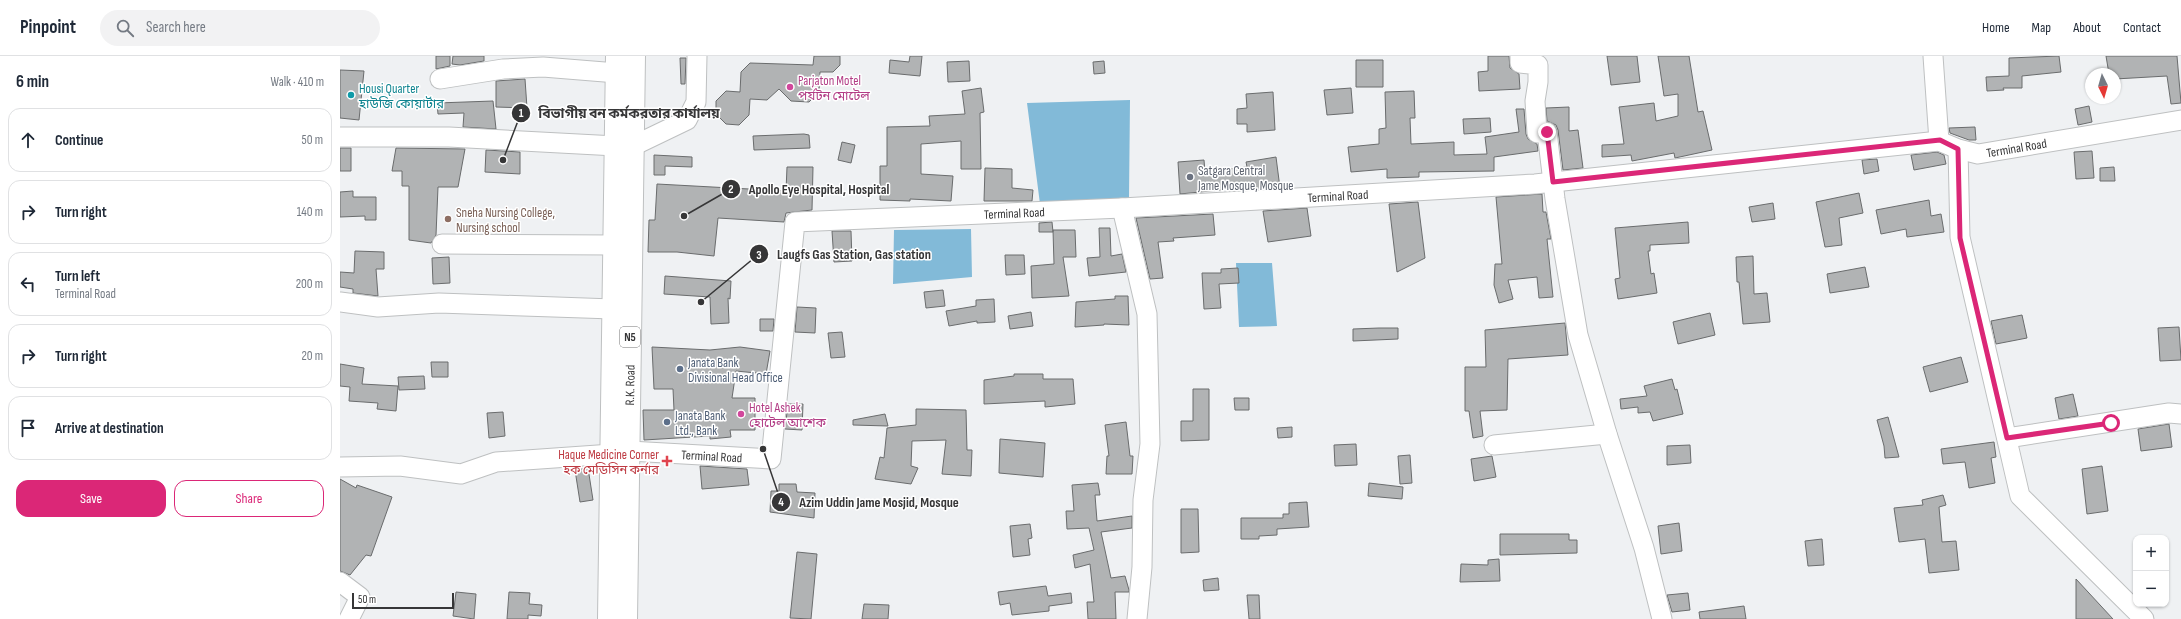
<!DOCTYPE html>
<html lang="en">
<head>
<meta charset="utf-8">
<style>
	body { margin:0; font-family:"Sofia Sans Condensed","Noto Sans Bengali",sans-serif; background:#f2f2f3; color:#1f2937 }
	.controls { position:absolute; right:12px; bottom:12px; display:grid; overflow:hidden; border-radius:8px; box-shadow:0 1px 3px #0004 }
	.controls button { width:36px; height:36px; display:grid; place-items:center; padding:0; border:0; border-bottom:1px solid #e0e1e3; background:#fff; color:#1f2937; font:20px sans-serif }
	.compass { position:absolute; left:1745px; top:12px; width:36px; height:36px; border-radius:50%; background:#fff; box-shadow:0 1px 3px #0004; rotate:175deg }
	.scale { position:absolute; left:12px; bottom:10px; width:102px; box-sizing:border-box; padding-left:4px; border:2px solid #363637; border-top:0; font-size:11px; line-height:14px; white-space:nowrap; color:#363637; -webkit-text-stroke:3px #fff; paint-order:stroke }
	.stop { position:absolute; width:12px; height:12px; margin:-9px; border:3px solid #db2777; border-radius:50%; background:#fff }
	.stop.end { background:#db2777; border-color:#fff; box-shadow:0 1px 4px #0008 }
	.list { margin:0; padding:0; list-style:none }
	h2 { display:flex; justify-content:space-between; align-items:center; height:52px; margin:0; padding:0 16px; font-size:17px }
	h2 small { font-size:13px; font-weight:400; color:#747a83 }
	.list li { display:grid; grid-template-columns:26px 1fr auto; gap:12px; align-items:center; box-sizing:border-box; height:64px; margin:0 8px 8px; padding:0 8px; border:1px solid #e0e1e3; border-radius:12px }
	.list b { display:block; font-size:15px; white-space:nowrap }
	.list p { margin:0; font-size:13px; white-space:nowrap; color:#747a83 }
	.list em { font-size:13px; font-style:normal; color:#747a83 }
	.actions { display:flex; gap:8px; padding:12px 16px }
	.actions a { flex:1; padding:9px 0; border:1px solid #db2777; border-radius:12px; text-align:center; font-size:14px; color:#db2777 }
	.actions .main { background:#db2777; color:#fff }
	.icon { flex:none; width:22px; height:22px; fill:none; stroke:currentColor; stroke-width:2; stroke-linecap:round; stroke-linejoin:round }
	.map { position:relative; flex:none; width:1841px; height:563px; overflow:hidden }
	header { display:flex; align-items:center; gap:24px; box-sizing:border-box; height:56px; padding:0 20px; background:#fff; border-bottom:1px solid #e0e1e3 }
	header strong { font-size:19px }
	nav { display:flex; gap:22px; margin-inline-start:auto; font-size:14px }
	.search { width:280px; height:36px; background:#f2f2f3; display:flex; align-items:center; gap:10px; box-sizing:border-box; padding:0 14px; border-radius:22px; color:#747a83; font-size:15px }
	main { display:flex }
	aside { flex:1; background:#fff }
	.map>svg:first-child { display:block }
	.water { fill:#82bad8 }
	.building { fill:#b1b3b4; stroke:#6a6c6d }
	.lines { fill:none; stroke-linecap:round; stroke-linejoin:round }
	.minor-casing { stroke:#bec0c1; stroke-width:21 }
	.highway-casing { stroke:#bec0c1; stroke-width:24 }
	.minor { stroke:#fff; stroke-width:19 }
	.highway { stroke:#fff; stroke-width:22 }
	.route { stroke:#db2777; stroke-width:5 }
	.hotel-dot { fill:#d1479c; stroke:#fff; stroke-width:1.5 }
	.culture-dot { fill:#0f9aa8; stroke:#fff; stroke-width:1.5 }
	.worship-dot { fill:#6b7280; stroke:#fff; stroke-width:1.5 }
	.education-dot { fill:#8d6e63; stroke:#fff; stroke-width:1.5 }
	.service-dot { fill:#5c6f8a; stroke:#fff; stroke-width:1.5 }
	.health-dot { fill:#e0444e; stroke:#fff; stroke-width:1.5 }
	.labels { text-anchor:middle; stroke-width:3; stroke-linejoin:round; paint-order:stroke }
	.shield { fill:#fff; stroke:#727273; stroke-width:1 }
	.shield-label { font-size:12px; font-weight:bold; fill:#363637 }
	.hotel-label { font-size:13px; fill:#b23c85; stroke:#fff; text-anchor:start }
	.culture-label { font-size:13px; fill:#0d838f; stroke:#fff; text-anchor:start }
	.street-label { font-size:13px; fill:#363637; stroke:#fff }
	.worship-label { font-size:13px; fill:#5b616d; stroke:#fff; text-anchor:start }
	.education-label { font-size:13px; fill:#785e54; stroke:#fff; text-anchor:start }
	.service-label { font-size:13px; fill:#4e5e75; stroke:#fff; text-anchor:start }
	.health-label { font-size:13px; fill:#be3a42; stroke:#fff; text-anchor:end }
	.leader { fill:none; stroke:#363637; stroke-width:1.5 }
	.callout-dot { fill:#363637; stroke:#fff; stroke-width:1.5 }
	.mark-label { font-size:12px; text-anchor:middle; font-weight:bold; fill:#fff }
	.callout-label { font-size:14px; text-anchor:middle; font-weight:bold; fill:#363637; stroke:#fff; stroke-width:3; stroke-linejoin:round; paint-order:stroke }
</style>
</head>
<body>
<header>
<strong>Pinpoint</strong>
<div class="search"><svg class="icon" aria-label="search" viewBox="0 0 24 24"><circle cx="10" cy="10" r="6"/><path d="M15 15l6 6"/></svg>Search here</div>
<nav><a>Home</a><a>Map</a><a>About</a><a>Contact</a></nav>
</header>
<main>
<aside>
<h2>6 min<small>Walk · 410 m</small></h2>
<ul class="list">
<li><svg class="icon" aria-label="ahead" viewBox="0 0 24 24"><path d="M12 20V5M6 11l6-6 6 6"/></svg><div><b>Continue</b></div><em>50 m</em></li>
<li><svg class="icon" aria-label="right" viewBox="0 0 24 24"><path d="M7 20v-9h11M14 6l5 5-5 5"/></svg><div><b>Turn right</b></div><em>140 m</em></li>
<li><svg class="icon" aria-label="left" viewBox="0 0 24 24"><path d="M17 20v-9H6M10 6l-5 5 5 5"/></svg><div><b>Turn left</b><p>Terminal Road</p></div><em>200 m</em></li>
<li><svg class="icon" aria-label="right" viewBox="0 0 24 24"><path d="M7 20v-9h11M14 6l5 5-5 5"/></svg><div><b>Turn right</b></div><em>20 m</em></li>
<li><svg class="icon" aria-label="arrive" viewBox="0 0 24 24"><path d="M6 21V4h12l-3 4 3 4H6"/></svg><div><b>Arrive at destination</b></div></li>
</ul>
<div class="actions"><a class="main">Save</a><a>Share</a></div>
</aside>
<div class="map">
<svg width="1841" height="563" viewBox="0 0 1841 563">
	<rect width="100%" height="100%" fill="#eff1f3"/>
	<path class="water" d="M790 44 789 142 700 148 687 47Z
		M631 173 632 221 553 228 554 174Z
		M896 207H932L937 270 899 271Z"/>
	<path class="building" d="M96 0H110V10L96 13Z
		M113 0H144V5L120 9 112 8Z
		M474 0H500V9L493 16H480L479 36 469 46 451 45 439 33 427 44 410 43 409 59 399 69 386 68 376 58V45L386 35 400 36 401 16 410 7 473 9Z
		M570 0H582L580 20 549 17 550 4 569 6Z
		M1148 0H1169L1170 12 1179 18 1180 33 1139 35 1138 16 1148 15Z
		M1267 0H1297L1300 26 1271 29Z
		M1318 0H1349L1358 56 1363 55 1372 94 1335 102 1334 97 1292 105 1291 99 1262 101V89L1284 88 1279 51 1314 47 1316 65 1338 60V38L1324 40Z
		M1719 0 1721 16 1682 20V32H1663L1664 34 1647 35 1646 21 1669 20V2Z
		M1766 0H1837L1841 47 1831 48 1827 20 1775 23V18H1769Z
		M340 2H346L345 28H341Z
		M1016 4H1043V31H1016Z
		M629 5 630 25 608 26 607 6Z
		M764 5 765 17 754 18 753 6Z
		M0 14 24 15 19 64 0 62Z
		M185 23 187 52 156 51V25Z
		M641 32 644 56 640 57 641 113H621V85L581 88V118L613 120 611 145 570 143V145L540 144V110H547V71L590 70 589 60 625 58 622 35Z
		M1011 32 1013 57 987 59 984 34Z
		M1074 35 1075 62H1070L1071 88 1114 86V99L1147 98 1145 81 1179 76 1176 53H1184L1186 78 1188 83 1197 88 1198 95 1154 101V115L1079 116V121L1047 122V113L1011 116 1008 91 1039 88V73L1046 72 1045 36Z
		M933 36 935 74 907 76V68H897V53L907 52 906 38Z
		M153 45 156 73 123 71 124 57 98 58 97 47Z
		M1749 50 1752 66 1738 69 1735 53Z
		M1229 51V75L1238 74 1243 112 1223 114 1218 74 1216 69 1207 65 1206 52Z
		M1150 62 1151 76 1124 78 1123 63Z
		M1635 71 1636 84H1629L1610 77 1609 72Z
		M464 78 469 79 470 92 414 94 413 80Z
		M502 86 515 89 511 107 498 104Z
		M0 92H11V115H0Z
		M56 92 125 93 118 131H98L96 179 91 187 69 184V130H62V115H52Z
		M146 94 180 96V118L145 116Z
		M1752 95 1754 122 1736 123 1734 96Z
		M1597 96 1604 99 1606 108 1574 114 1571 99Z
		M314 99 352 101V111L325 110V119H314Z
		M936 101 940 132 910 133V131L840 138 838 106 864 104 865 116 907 111 906 106Z
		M1537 103 1539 115 1524 118 1522 104Z
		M447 111H473L472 154 446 157 444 166 378 162 374 200 337 196H308L309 164H315L317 128 446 135Z
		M1774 111 1775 125H1760V112Z
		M645 112 672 113V132L693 134 692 145H644Z
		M13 135V141H36V164H25V160L0 161V136Z
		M1519 137 1523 157 1499 162 1502 189 1485 191 1476 146Z
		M1202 138 1203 156H1206L1211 183H1207L1213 241 1199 242 1197 221 1168 224 1173 243 1159 247 1154 229 1155 208H1162L1156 141Z
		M1589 144 1591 160 1601 158 1604 176 1567 181 1566 173 1541 178 1536 154Z
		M1078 146 1085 202 1057 216 1049 148Z
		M1433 147 1435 163 1412 166 1409 151Z
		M967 152 971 180 928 186 923 155Z
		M873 158 875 179 833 182 834 185 818 186 823 222 810 223 796 162Z
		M712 166 713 176H699V167Z
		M1348 166 1349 187 1310 189V195H1308L1311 218 1314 217 1317 237 1278 243 1275 223 1280 222 1275 172Z
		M759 172H770L771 200 782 198 786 216 749 220 747 202 760 201Z
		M713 174H735L736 201H723L729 240 692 242 691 210 714 208Z
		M492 175H511L512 205 494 206Z
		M15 195 44 196V213H36L38 240 13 237V233L0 231V216L14 217Z
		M665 199H684L685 218 666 219Z
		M1413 200 1414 238 1427 237 1430 266 1403 268 1399 226H1397L1396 201Z
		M109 201 110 227 93 228 92 202Z
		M1525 211 1529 231 1490 237 1487 218Z
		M898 212 899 227 879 228 881 252 864 253 862 217H881V213Z
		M325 220 391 225 390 243 388 242 389 267 371 268 370 241 324 238Z
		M603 234 605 250 586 252 584 236Z
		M775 240H788L789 269 764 268V269L735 271 736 246 775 243Z
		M654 243 655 266 637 267V265L609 270 606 255 636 250V244Z
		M457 251 476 252 475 277 455 276Z
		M691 256 693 270 670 273 668 260Z
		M1370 257 1375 279 1338 288 1333 266Z
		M1682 259 1687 282 1656 288 1651 265Z
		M420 263H434L433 275H420Z
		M1225 267 1228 299 1168 303 1167 354 1140 355 1143 380 1133 382 1129 355H1125V311H1146L1145 274Z
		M1839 271 1841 304 1820 305 1818 272Z
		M1039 272H1058V283L1013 285V273Z
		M502 276 505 301 491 302 488 277Z
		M312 291 370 294 400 291 430 295 426 318 396 315 392 342H415V374H390L391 381 370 383V380L304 384 303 354H334L333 333H314Z
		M1621 301 1628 326 1590 336 1583 311Z
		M91 306H108V321H92Z
		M0 308 24 312 22 328 58 330 56 355 37 353 38 347 9 345 10 331 0 330Z
		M674 318H703V323H733L735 348 705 351V345L644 348V324L674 320Z
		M84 320 85 333 59 334 58 321Z
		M1332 323 1335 334 1337 333 1343 358 1313 365 1310 356 1298 357V351L1281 353 1280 343 1307 340 1304 330Z
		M853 333H869V384L841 385V365H853Z
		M1733 338 1738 360 1719 363 1715 342Z
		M894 342H909V354H895Z
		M448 348H463L462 374 445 373Z
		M576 353 626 354 627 394H632L631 420 602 418 606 384 572 385 571 410 578 412 571 428 535 423 540 401 544 402 547 372 576 369Z
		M163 356 165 380 149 382 147 357Z
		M545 358 548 370 513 369V364Z
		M1548 361 1559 401 1545 402 1544 390 1537 364Z
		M786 366 790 400H793L792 418H766L767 400H769L765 369Z
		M1829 368 1832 391 1801 395 1798 373Z
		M952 371V381L938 382 937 372Z
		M660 383 705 387 703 421 659 417Z
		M1654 386 1656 401 1651 402 1655 427 1629 432 1625 406 1603 408 1601 393Z
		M1016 388 1017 409 995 410 994 389Z
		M1350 389 1351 407 1327 409V390Z
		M1070 399 1072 427 1060 428 1058 400Z
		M1152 400 1156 421 1134 425 1131 403Z
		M360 410 407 413 409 429 362 433Z
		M1762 410 1768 455 1747 458 1742 413Z
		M248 412 253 444 240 446 235 414Z
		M0 423 16 432 17 429 52 441 31 500 26 499 10 519 0 515Z
		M758 427 760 439H755L757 465 792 460V472L761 476 771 522 785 520 789 534V536H775L776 563H748L747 546H754L750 508 735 512 733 499 754 494 749 472 727 473 726 455H734L732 429Z
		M1029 427 1063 431 1062 443 1028 440Z
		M439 428H456L457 436 475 437 474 462 430 456 431 435H439Z
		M1603 439 1606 449 1599 451 1602 486 1616 485 1619 514 1589 517 1585 483 1559 486 1554 452 1583 449 1582 444Z
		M967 446 969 471 937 473V479L919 480V483H901V462H943V458H949V447Z
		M841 453H858L859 496 841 497Z
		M1339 467 1342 495 1321 498 1318 470Z
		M690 468 692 482 688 483 690 499 673 501 670 470Z
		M1160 478H1229V484H1237V497L1160 499Z
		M1482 483 1484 509 1468 510 1465 485Z
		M457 496 477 498 471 563 450 562Z
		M1159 503 1160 525 1120 526 1121 508 1148 509V504Z
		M878 522 879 534 864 535 863 524Z
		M1736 523 1773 563H1736Z
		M706 530 708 540 731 537 732 547 709 550V555L672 559 670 547 660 549 658 536Z
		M116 536 136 538 134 563 113 560Z
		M169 536 190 537 189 548 202 549 201 560 188 559V563H167Z
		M1348 537 1350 554 1332 556 1327 539Z
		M907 539H919L920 563H909Z
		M524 548 549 549 548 563H522Z
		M1404 550 1406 563H1360L1359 556Z"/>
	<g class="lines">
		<g class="minor-casing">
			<g id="minor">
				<path d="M1180 0V7L1198 9V26L1195 45 1197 77 1207 76 1215 143 1238 279 1267 378 1304 492 1322 563"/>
				<path d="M1593 0 1599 85"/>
				<path d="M100 23 163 13 203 11 277 17"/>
				<path d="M0 81H109L276 90"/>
				<path d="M293 90 347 64 356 46 357 0"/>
				<path d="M1618 93 1620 181 1680 440 1804 563"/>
				<path d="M782 152 807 258 810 388 803 444 802 511 797 563"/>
				<path d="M102 188 275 189"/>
				<path d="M0 246 38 251 99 247 273 253"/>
				<path d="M1667 382 1829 357 1841 358"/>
				<path d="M1154 389 1267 378"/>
				<path id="s1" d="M0 411 60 410 121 418 156 406 272 398 289 395 431 403 455 166 782 152 1195 128 1599 85 1618 93 1638 98 1841 64"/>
				<path d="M0 526 20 541 9 563"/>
			</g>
		</g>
		<g class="highway-casing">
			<g id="highway">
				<path d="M269 563 277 0"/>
				<path id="s2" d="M286 563 294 0"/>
			</g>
		</g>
		<use href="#minor" class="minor"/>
		<use href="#highway" class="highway"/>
	</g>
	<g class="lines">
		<path class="route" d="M1207 76 1213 126 1600 84 1618 93 1620 182 1667 382 1771 367"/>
	</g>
	<g class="hotel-dot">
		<circle cx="450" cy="31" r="4"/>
		<circle cx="401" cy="358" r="4"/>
	</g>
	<circle class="culture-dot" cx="11" cy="39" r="4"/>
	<circle class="worship-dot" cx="850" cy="121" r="4"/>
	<circle class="education-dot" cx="108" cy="163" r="4"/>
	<g class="service-dot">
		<circle cx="340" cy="313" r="4"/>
		<circle cx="327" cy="366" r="4"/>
	</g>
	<path class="health-dot" d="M325 399h4v4h4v4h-4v4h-4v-4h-4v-4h4z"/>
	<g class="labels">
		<rect class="shield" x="280" y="271" width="20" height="20" rx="3"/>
		<g class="shield-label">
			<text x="290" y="285">N5</text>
		</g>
		<g class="hotel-label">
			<text x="458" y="29">Parjaton Motel<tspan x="458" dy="15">পর্যটন মোটেল</tspan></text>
			<text x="409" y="356">Hotel Ashek<tspan x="409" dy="15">হোটেল আশেক</tspan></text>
		</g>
		<g class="culture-label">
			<text x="19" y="37">Housi Quarter<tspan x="19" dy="15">হাউজি কোয়ার্টার</tspan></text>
		</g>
		<g class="street-label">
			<text dy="5" stroke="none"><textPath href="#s1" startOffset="1900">Terminal Road</textPath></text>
			<text dy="5" stroke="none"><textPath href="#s1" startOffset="1216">Terminal Road</textPath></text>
			<text dy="5" stroke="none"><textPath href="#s1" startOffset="892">Terminal Road</textPath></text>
			<text dy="5" stroke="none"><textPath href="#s2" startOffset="234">R.K. Road</textPath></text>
			<text dy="5" stroke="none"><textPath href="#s1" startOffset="375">Terminal Road</textPath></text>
		</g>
		<g class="worship-label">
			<text x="858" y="119">Satgara Central<tspan x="858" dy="15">Jame Mosque, Mosque</tspan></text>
		</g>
		<g class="education-label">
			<text x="116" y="161">Sneha Nursing College,<tspan x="116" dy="15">Nursing school</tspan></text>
		</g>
		<g class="service-label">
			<text x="348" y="311">Janata Bank<tspan x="348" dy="15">Divisional Head Office</tspan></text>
			<text x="335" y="364">Janata Bank<tspan x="335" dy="15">Ltd., Bank</tspan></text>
		</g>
		<g class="health-label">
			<text x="319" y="403">Haque Medicine Corner<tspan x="319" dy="15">হক মেডিসিন কর্নার</tspan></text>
		</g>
	</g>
	<path class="leader" d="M163 104L181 57M344 160L391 133M361 246L419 198M423 393L441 446"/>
	<g class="callout-dot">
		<circle cx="163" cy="104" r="4"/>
		<circle cx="344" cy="160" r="4"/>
		<circle cx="361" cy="246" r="4"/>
		<circle cx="423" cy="393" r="4"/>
		<circle cx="181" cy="57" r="10"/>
		<circle cx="391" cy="133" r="10"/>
		<circle cx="419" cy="198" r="10"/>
		<circle cx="441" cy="446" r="10"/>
	</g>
	<g class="mark-label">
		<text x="181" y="61">1</text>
		<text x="391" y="137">2</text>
		<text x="419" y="203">3</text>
		<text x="441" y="450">4</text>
	</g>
	<g class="callout-label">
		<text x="289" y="62">বিভাগীয় বন কর্মকরতার কার্যালয়</text>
		<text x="479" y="138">Apollo Eye Hospital, Hospital</text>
		<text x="514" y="203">Laugfs Gas Station, Gas station</text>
		<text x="539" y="451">Azim Uddin Jame Mosjid, Mosque</text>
	</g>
</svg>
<div class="controls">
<button>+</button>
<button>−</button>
</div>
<svg class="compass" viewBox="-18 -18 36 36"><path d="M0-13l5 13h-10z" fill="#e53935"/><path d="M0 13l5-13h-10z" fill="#747a83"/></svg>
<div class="scale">50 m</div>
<div class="stop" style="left:1771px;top:367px"></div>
<div class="stop end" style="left:1207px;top:76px"></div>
</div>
</main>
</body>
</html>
